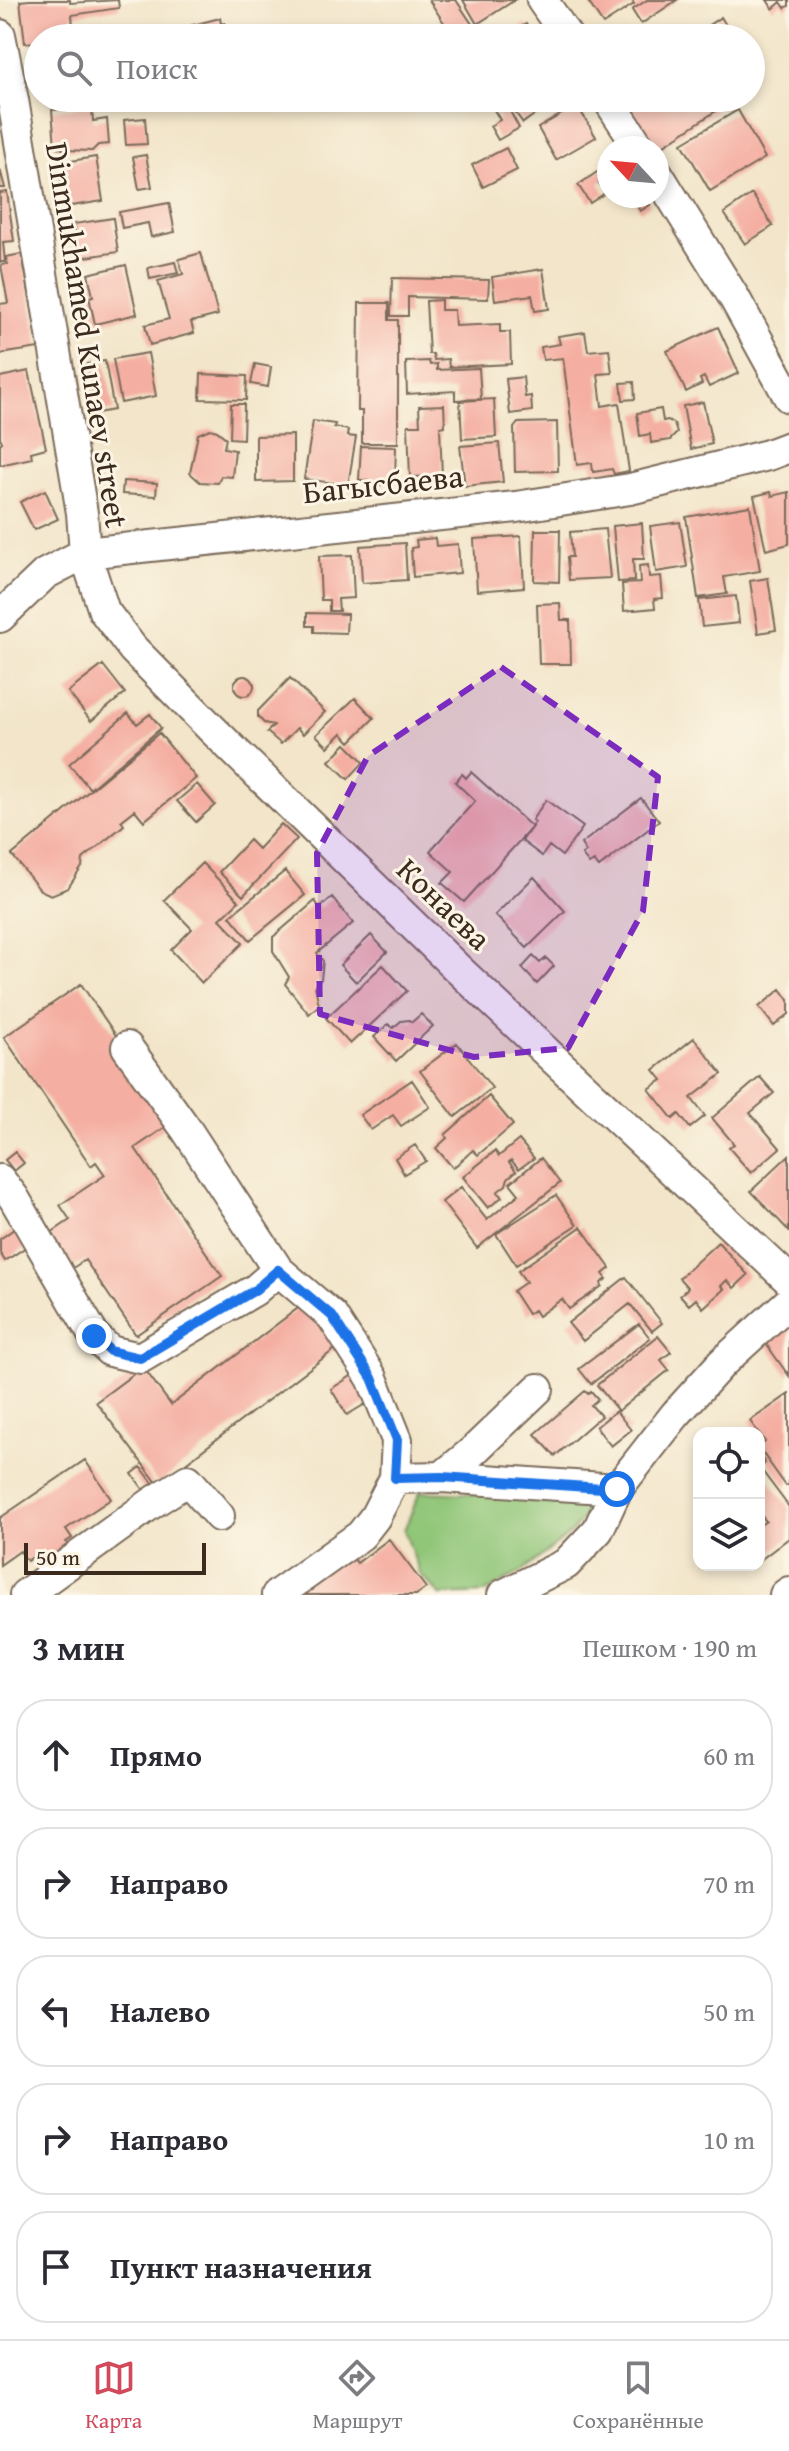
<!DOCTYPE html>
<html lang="ru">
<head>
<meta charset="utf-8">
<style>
	body { margin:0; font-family:"Gentium Book Plus",serif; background:#f7f7f7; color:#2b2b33 }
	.controls { position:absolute; right:24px; bottom:24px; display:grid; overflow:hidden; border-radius:16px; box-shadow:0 4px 12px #0003 }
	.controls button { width:72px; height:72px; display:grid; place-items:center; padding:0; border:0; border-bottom:2px solid #e1e1e2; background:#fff; color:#2b2b33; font:40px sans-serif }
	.compass { position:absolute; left:597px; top:136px; width:72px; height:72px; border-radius:50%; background:#fff; box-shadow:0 4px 12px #0003; rotate:296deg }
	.scale { position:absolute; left:24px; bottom:20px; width:182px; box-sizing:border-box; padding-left:8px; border:4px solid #3b2a1e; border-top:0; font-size:22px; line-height:28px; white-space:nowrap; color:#3b2a1e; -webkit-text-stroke:6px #fcf5e5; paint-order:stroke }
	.stop { position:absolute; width:24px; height:24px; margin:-18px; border:6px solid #1a73e8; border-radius:50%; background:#fff }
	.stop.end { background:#1a73e8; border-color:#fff; box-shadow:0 2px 8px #0008 }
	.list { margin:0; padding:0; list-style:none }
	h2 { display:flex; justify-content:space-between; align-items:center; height:104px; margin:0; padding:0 32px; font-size:34px }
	h2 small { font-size:26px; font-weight:400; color:#7c7c81 }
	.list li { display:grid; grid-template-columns:52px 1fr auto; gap:24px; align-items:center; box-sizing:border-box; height:112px; margin:0 16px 16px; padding:0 16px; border:2px solid #e1e1e2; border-radius:32px }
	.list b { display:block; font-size:30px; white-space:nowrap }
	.list em { font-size:26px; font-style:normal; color:#7c7c81 }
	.icon { flex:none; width:44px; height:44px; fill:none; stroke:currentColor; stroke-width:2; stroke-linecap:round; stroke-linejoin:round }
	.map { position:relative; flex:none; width:789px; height:1595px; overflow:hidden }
	.search { position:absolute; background:#fff; box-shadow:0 4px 12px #0003; left:24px; right:24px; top:24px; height:88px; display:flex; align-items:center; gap:20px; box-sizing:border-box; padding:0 28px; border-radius:44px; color:#7c7c81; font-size:30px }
	.sheet { height:744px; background:#fff }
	nav { display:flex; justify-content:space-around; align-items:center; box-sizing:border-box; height:112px; border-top:2px solid #e1e1e2; background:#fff; font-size:22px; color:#7c7c81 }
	nav a { display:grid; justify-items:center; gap:4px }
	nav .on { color:#d1495b }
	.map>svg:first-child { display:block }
	.green { fill:#90c678; stroke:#66784b; stroke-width:2 }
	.building { fill:#f4afa2 }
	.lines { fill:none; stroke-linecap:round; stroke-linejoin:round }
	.minor-casing { stroke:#7b6b5a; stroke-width:34 }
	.minor { stroke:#fff; stroke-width:30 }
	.route { stroke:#1a73e8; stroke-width:10 }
	.marked { fill:#7b2cbf; fill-opacity:0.2; stroke:#7b2cbf; stroke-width:6; stroke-dasharray:16 10; stroke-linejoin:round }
	.labels { text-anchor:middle; stroke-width:6; stroke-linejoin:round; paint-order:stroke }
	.street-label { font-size:32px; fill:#3b2a1e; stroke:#fcf5e5 }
</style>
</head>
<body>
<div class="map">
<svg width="789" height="1595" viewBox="0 0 789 1595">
	<rect width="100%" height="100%" fill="#fcf5e5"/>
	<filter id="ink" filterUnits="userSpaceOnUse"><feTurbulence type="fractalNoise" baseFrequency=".0125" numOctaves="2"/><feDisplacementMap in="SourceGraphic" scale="16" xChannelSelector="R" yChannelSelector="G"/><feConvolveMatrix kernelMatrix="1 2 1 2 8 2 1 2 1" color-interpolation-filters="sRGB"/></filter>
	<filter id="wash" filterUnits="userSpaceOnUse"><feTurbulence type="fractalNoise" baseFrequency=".006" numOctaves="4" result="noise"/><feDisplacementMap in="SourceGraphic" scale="32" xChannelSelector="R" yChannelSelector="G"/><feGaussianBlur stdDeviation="1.8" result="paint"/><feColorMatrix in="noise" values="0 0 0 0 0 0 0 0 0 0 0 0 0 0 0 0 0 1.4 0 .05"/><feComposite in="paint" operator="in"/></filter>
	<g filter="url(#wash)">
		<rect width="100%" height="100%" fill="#f2e5c9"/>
		<path class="green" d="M420 1492 596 1498 572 1532 524 1570 484 1593 440 1595 420 1574 404 1530Z"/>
		<g id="blocks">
			<path class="building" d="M30 0H70V3L118 0 119 8 72 15 74 37 38 38V42L25 43 20 1Z
				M429 0H456L474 27 454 38Z
				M463 0H515L477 24Z
				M587 0H632L634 4 603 24Z
				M647 0H677L641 24 632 10Z
				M767 0H789V6L785 8 781 2 773 9Z
				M721 17 732 35 727 38H689Z
				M220 18 221 24 225 23 229 38H168L182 33 181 28Z
				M526 24 535 38H505Z
				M499 98H503L519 128 498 140 490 126 500 120 490 103Z
				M505 98H557L523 123Z
				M633 98H708L716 111 658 149 628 102Z
				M714 98H737L720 108Z
				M577 105 596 137 556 160 538 128Z
				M92 106 93 121 107 119 109 144 98 145 92 151 65 150 55 146 52 110Z
				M738 110 765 158 710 191 682 143Z
				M145 118 147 144 126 145 124 120Z
				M506 148 517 170 483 187 472 165Z
				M146 155 152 187 139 189 133 157Z
				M96 157 103 201 65 207 58 163Z
				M609 164V177L599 183 605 193 590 203 578 185Z
				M0 169 5 188H0Z
				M7 192 14 241 3 242 5 262H0V193Z
				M752 194 773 226 745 244 724 213Z
				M645 196 650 205 640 211 635 202Z
				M169 203 175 232 151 237 148 223 122 228 119 212Z
				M113 218 118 252 79 258 74 224Z
				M201 253 218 315 191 322 194 333 150 345 145 325 169 319 158 281 183 274 179 259Z
				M22 254 39 348 0 354V304L8 303 1 265 8 264 6 257Z
				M175 262 178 273 150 279 148 268Z
				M126 265 137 314 95 324 89 297 93 296 88 274Z
				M543 269 549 309 535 311 532 295 495 300 492 277Z
				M392 278 489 280 488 299 408 297V316H391Z
				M441 300V310H454L455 326 500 324V332H510L511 364 449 367 448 359 434 360 433 354H429L426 301Z
				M359 303H389V320H398V443H362V411H358Z
				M718 327 739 373 709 387 704 377 700 379 702 384 686 392 667 351Z
				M585 332 588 351 609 349 612 373 598 374 602 406 619 403 629 471 614 474 612 469 593 472 592 463 577 465 563 358 543 360 541 347 560 344 558 336Z
				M148 353 156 396 121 403 113 359Z
				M105 361 114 410 97 413 87 364Z
				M429 361 430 365 437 364V370L479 368 481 399 455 400V391L407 394 406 362Z
				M255 364 271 367 268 387 251 384Z
				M29 371 46 448 31 452 32 458 0 465V444L2 442 0 437V377Z
				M201 374 247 376 246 400 200 399Z
				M523 377 525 397 531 396 532 411 510 414 506 379Z
				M634 382 635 399 623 400 621 383Z
				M494 399 496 437 462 439 460 401Z
				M703 402 712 444 691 449 683 406Z
				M231 404H244L243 439 230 438Z
				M444 405 445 426 440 427 442 476 410 477 408 425H420L419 406Z
				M661 409 663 421 668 420 674 424 677 433 670 440 651 443 650 434 640 436 637 413Z
				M313 421 335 424 334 427 348 430 347 436 356 437 348 485 304 479Z
				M557 422 558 471 515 472 514 428 518 423Z
				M210 429 217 431 226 438 224 448 235 450 232 477 221 476 218 483 200 482 190 473 198 434Z
				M293 435V481L256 482V436Z
				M499 443 503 482 465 486 460 446Z
				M361 446 396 447 395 478 388 482H381V485H368V480H359Z
				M123 481 157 483 156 496 122 494Z
				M45 490 58 519 34 530 20 502Z
				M771 492 772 496 789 492V544L766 550 754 496Z
				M750 506 760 571 724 577 727 594 698 598 686 517Z
				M680 522 687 567 656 572 650 526Z
				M642 523 644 559H633L634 581 618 582 613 526Z
				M605 529 610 578 569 580 567 557H572L570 532Z
				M535 530H560L559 582 534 581Z
				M521 536 524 587 477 591 474 539Z
				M435 538 436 546 458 544 460 573 413 577 411 548 417 547 416 540Z
				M405 543 407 580 362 583 360 546Z
				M352 555 354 598 338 599 339 611H329V600H321L319 556Z
				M648 565 649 577 661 576 663 598 654 599 655 608 624 611 622 584 640 583 639 566Z
				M768 578 776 630 758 633 750 581Z
				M736 596 739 623 702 627 699 600Z
				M560 603 561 620H570L571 664H539L537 604Z
				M307 613 347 614 346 633 314 632V626H307Z
				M103 665 125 693 91 721 68 692Z
				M234 686a10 10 0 1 1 20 0a10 10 0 1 1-20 0Z
				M290 678 325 712 303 734 297 728 281 744 267 732 274 725 264 723 258 717V711Z
				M355 698 374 718 350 742 342 733 328 747 316 735Z
				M128 713 137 724 150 714 161 728 90 789 69 764Z
				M159 733 196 778 144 821 135 810 121 821 124 825 83 859 82 867 68 888 51 895 40 890 12 855Z
				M346 744 364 762 348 779 329 761Z
				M471 772 532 827 464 902 442 883 453 872 430 851 475 801 455 782 462 774 466 778Z
				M197 784 215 805 196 822 177 801Z
				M641 798 659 821 599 867 594 861 589 864 582 855 586 852 581 844Z
				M546 800 583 827 562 856 549 846 542 856 522 841 535 822 532 820Z
				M281 824 297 839 243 896 219 872 249 840 258 849Z
				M202 863 239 901 220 919 243 943 202 983 171 950 192 929 164 900Z
				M285 871 305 895 250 940 230 916Z
				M534 877 565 911 527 948 495 915Z
				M332 897 353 923 317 953 323 961 321 979 315 986 319 1005 309 1014 285 984 289 977 273 951V937L315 901 320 908Z
				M371 935 387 952 356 982 340 965Z
				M533 956 540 963 546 958 554 966 537 984 522 968Z
				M383 965 407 991 350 1044 326 1018Z
				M81 984 174 1121 135 1148 222 1276 136 1335 85 1260 71 1269 48 1235 70 1220 60 1205 105 1175 96 1162 91 1166 4 1037Z
				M781 989 789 1000V1014L774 1026 759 1007Z
				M421 1014 433 1026 396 1061 374 1037 388 1024 393 1028 401 1021 409 1020 412 1022Z
				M694 1038 722 1074 691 1098 705 1116 690 1128 679 1114 673 1119 649 1089 662 1080 654 1070Z
				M457 1043 492 1088 455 1117 420 1071Z
				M760 1077 774 1093 750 1113 780 1148 751 1173 729 1148 734 1144 712 1118Z
				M412 1080 430 1107 401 1126 393 1115 371 1130 360 1115Z
				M489 1096 513 1125 478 1155 473 1150 453 1168 436 1148 447 1138 445 1135Z
				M519 1140 534 1158 519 1169 511 1160 509 1162 516 1171 508 1178 506 1185 497 1192 502 1197 488 1208 463 1177 495 1151 499 1156Z
				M415 1145 426 1161 404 1174 395 1158Z
				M15 1152 24 1163 14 1171 5 1160Z
				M789 1155V1231L751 1191Z
				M541 1158 560 1183 477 1248 442 1202 461 1187 487 1220 519 1194 510 1183Z
				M556 1195 577 1225 516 1265 496 1234Z
				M581 1227 610 1268 603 1274 607 1279 601 1283 602 1286 569 1309 562 1299 538 1316 534 1310 528 1314 513 1291 526 1282 518 1271Z
				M14 1229 26 1247 5 1261 0 1253V1239Z
				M718 1242 748 1275 734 1288 727 1280 721 1286 724 1289 703 1308 696 1299 689 1305 680 1295 688 1288 679 1278Z
				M626 1277 662 1323 652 1331 630 1304 583 1341 568 1323Z
				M310 1299 343 1343 158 1484 96 1402 143 1367 171 1405Z
				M789 1323V1376L764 1341Z
				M639 1324 650 1338 591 1384 579 1369Z
				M658 1336 671 1352 661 1360 669 1370 618 1411 597 1385Z
				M356 1373 372 1400 347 1415 331 1389Z
				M585 1391 588 1394 591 1391 598 1399 591 1405 601 1416 555 1456 535 1434Z
				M789 1394V1484L786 1486 759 1448 765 1442 750 1421Z
				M616 1411 631 1430 611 1446 596 1427Z
				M759 1455 765 1463 760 1468 789 1507V1538L759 1561V1526L766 1521 759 1513Z
				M85 1460 111 1499 66 1529 72 1538 66 1542 70 1548 42 1567 34 1556 27 1561 20 1551 0 1565V1518Z
				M141 1467 153 1483 144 1490 132 1474Z
				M389 1539 426 1588 416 1595H288L347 1550 357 1563Z"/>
		</g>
	</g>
	<g filter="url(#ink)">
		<use href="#blocks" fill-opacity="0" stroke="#7b6b5a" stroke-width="2"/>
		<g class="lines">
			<g class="minor-casing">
				<path id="minor" d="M542 0 568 38
					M0 35 13 100 82 513 85 553 104 611 133 649 211 728 457 968 789 1280
					M607 98 640 148
					M657 173 735 299 789 397
					M0 617 45 574 85 553 516 507 630 489 768 455 789 447
					M127 1047 186 1129 278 1270 332 1316 372 1378 397 1440 395 1478 442 1477 617 1489 675 1415 722 1363 789 1302
					M0 1180 14 1198 94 1336 110 1351 140 1358 255 1290 278 1270
					M442 1477 472 1452 538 1389
					M25 1595 152 1503 188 1480 219 1516
					M277 1595 361 1535 375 1517 395 1478
					M503 1595 566 1564 598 1530 617 1489
					M785 1595 789 1592"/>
			</g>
			<use href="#minor" class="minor"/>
		</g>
	</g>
	<g class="lines" filter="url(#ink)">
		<path class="route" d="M94 1336 110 1351 140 1358 255 1290 278 1270 332 1316 372 1378 397 1440 395 1478 442 1477 617 1489"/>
	</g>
	<path class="marked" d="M501 667 658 777 643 911 568 1048 474 1057 320 1014 317 853 368 756Z"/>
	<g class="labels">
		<g class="street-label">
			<text transform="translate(87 335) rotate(81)" y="11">Dinmukhamed Kunaev street</text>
			<text transform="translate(383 484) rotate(-6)" y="11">Багысбаева</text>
			<text transform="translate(444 904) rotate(44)" y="11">Конаева</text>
		</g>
	</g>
</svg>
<div class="controls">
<button><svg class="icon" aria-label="locate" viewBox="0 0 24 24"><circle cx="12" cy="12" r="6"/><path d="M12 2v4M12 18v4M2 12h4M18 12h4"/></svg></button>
<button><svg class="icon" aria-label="layers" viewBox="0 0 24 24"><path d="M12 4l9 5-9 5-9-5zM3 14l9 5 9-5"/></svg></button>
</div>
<svg class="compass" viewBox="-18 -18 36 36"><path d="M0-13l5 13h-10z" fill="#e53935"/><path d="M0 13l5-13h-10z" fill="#7c7c81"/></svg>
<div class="scale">50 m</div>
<div class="stop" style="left:617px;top:1489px"></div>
<div class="stop end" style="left:94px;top:1336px"></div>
<div class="search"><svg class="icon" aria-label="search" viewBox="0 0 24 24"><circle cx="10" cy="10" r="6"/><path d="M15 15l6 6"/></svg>Поиск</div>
</div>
<section class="sheet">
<h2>3 мин<small>Пешком · 190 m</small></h2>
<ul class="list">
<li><svg class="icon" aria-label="ahead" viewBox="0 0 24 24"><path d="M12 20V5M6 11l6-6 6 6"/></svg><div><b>Прямо</b></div><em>60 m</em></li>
<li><svg class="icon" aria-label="right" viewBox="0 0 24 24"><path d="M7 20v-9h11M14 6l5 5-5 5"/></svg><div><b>Направо</b></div><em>70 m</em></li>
<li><svg class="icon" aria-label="left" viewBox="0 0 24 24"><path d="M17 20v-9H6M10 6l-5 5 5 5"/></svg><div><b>Налево</b></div><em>50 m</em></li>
<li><svg class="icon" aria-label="right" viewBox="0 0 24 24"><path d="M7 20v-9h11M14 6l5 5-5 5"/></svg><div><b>Направо</b></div><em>10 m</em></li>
<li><svg class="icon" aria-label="arrive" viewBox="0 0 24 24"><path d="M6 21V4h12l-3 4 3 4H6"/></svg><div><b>Пункт назначения</b></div></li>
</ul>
</section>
<nav>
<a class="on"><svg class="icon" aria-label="map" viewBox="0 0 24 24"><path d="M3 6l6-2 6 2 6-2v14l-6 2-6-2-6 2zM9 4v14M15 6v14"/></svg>Карта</a>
<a><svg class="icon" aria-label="directions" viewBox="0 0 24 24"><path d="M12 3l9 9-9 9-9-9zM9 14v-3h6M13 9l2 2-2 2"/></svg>Маршрут</a>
<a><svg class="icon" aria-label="saved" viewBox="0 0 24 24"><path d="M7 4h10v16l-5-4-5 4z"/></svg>Сохранённые</a>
</nav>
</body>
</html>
